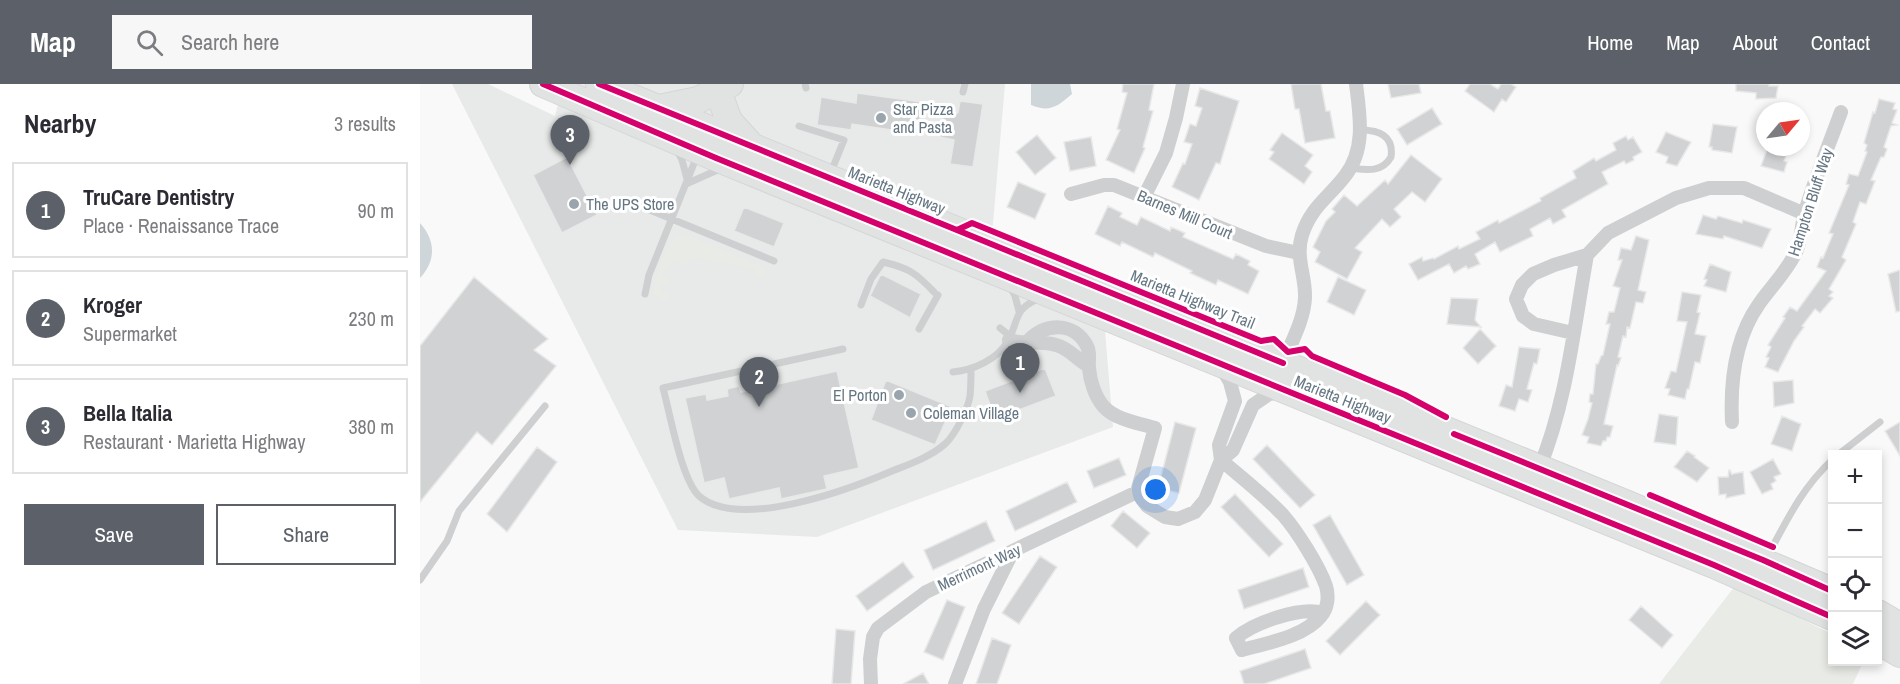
<!DOCTYPE html>
<html lang="en">
<head>
<meta charset="utf-8">
<style>
	body { margin:0; font-family:"Archivo Narrow",sans-serif; background:#f7f7f7; color:#2b2b33 }
	.controls { position:absolute; right:18px; bottom:18px; display:grid; overflow:hidden; border-radius:0px; box-shadow:0 3px 9px #0003 }
	.controls button { width:54px; height:54px; display:grid; place-items:center; padding:0; border:0; border-bottom:2px solid #e1e1e2; background:#fff; color:#2b2b33; font:30px sans-serif }
	.compass { position:absolute; left:1336px; top:18px; width:54px; height:54px; border-radius:50%; background:#fff; box-shadow:0 3px 9px #0003; rotate:61deg }
	.you { position:absolute; left:736px; top:406px; width:21px; height:21px; margin:-15px; border:4px solid #fff; border-radius:50%; background:#1a73e8; box-shadow:0 0 0 9px #1a73e833 }
	.badge { display:grid; place-items:center; width:39px; height:39px; border-radius:50%; background:#5c6169; color:#fff; font-size:20px; font-weight:700 }
	.pin { position:absolute; translate:-50% -50px; filter:drop-shadow(0 2px 3px #0008) }
	.pin::after { content:''; position:absolute; top:32px; width:21px; height:18px; background:inherit; clip-path:polygon(0 0,100% 0,50% 100%) }
	.list { margin:0; padding:0; list-style:none }
	h2 { display:flex; justify-content:space-between; align-items:center; height:78px; margin:0; padding:0 24px; font-size:26px }
	h2 small { font-size:20px; font-weight:400; color:#7c7c81 }
	.list li { display:grid; grid-template-columns:39px 1fr auto; gap:18px; align-items:center; box-sizing:border-box; height:96px; margin:0 12px 12px; padding:0 12px; border:2px solid #e1e1e2; border-radius:0px }
	.list b { display:block; font-size:22px; white-space:nowrap }
	.list p { margin:0; font-size:20px; white-space:nowrap; color:#7c7c81 }
	.list em { font-size:20px; font-style:normal; color:#7c7c81 }
	.actions { display:flex; gap:12px; padding:18px 24px }
	.actions a { flex:1; padding:14px 0; border:2px solid #5c6169; border-radius:0px; text-align:center; font-size:21px; color:#5c6169 }
	.actions .main { background:#5c6169; color:#fff }
	.icon { flex:none; width:33px; height:33px; fill:none; stroke:currentColor; stroke-width:2; stroke-linecap:round; stroke-linejoin:round }
	.map { position:relative; flex:none; width:1480px; height:600px; overflow:hidden }
	header { display:flex; align-items:center; gap:36px; box-sizing:border-box; height:84px; padding:0 30px; background:#5c6169; color:#fff }
	header strong { font-size:28px }
	nav { display:flex; gap:33px; margin-inline-start:auto; font-size:21px }
	.search { width:420px; height:54px; background:#f7f7f7; display:flex; align-items:center; gap:15px; box-sizing:border-box; padding:0 21px; border-radius:0px; color:#7c7c81; font-size:22px }
	main { display:flex }
	aside { flex:1; background:#fff }
	.map>svg:first-child { display:block }
	.built { fill:#e8e9e9 }
	.green { fill:#e8ebe6 }
	.water { fill:#ced6d9 }
	.building { fill:#d0d2d3; stroke:#e8e8e8; stroke-width:1.5 }
	.lines { fill:none; stroke-linecap:round; stroke-linejoin:round }
	.highway-casing { stroke:#d5d6d6; stroke-width:28 }
	.lane { stroke:#cecfd0; stroke-width:7 }
	.street { stroke:#cecfd0; stroke-width:14 }
	.highway { stroke:#e1e2e2; stroke-width:26 }
	.cycleway-casing { stroke:#fff; stroke-width:10 }
	.cycleway { stroke:#d6006c; stroke-width:6 }
	.poi-dot { fill:#99a4ac; stroke:#fff; stroke-width:2 }
	.labels { text-anchor:middle; stroke-width:6; stroke-linejoin:round; paint-order:stroke }
	.poi-label { font-size:16px; fill:#657683; stroke:#fff; text-anchor:start }
	.street-label { font-size:16px; fill:#657683; stroke:#fff }
</style>
</head>
<body>
<header>
<strong>Map</strong>
<div class="search"><svg class="icon" aria-label="search" viewBox="0 0 24 24"><circle cx="10" cy="10" r="6"/><path d="M15 15l6 6"/></svg>Search here</div>
<nav><a>Home</a><a>Map</a><a>About</a><a>Contact</a></nav>
</header>
<main>
<aside>
<h2>Nearby<small>3 results</small></h2>
<ul class="list">
<li><span class="badge">1</span><div><b>TruCare Dentistry</b><p>Place · Renaissance Trace</p></div><em>90 m</em></li>
<li><span class="badge">2</span><div><b>Kroger</b><p>Supermarket</p></div><em>230 m</em></li>
<li><span class="badge">3</span><div><b>Bella Italia</b><p>Restaurant · Marietta Highway</p></div><em>380 m</em></li>
</ul>
<div class="actions"><a class="main">Save</a><a>Share</a></div>
</aside>
<div class="map">
<svg width="1480" height="600" viewBox="0 0 1480 600">
	<rect width="100%" height="100%" fill="#f9f9f9"/>
	<path class="built" d="M32 0H68L135 32 143 0H585L572 151 681 199 693 343 397 453 258 446Z"/>
	<path class="green" d="M267 151 342 183 346 187 344 193 341 194 337 192 335 185 270 173 266 182H264L257 175 243 189 249 196V199L241 202 242 210 247 208 251 213 244 216 234 211C232 199 245 165 253 156 257 152 262 152 267 151Z
		M1315 502 1412 550V578H1443L1433 600H1239Z"/>
	<path class="water" d="M611 0H650L652 10C638 22 630 29 611 21Z
		M0 139C16 157 16 177 0 194Z"/>
	<path class="building" d="M703 0H734L729 26 733 27 723 63 725 64 714 89 686 76 700 46 697 45 707 9 702 8Z
		M871 0H901L906 27H910L915 54 885 59 879 25H875Z
		M968 0H999L1001 9 971 14Z
		M1050 0H1070L1078 5 1081 0H1091L1096 3 1086 18 1082 15 1074 28 1045 7Z
		M1316 0H1349V2H1358L1356 14 1336 15V9L1316 7Z
		M780 4 819 17 800 80 796 79 779 116 752 103 763 79 765 80 772 60 764 58 770 40 776 42 782 24 775 22Z
		M437 9 502 18 498 50 432 40 431 46 397 41 401 13 436 19Z
		M1459 15 1475 19 1473 25 1477 26 1472 39 1477 41 1471 42 1464 63 1467 65 1464 73H1461L1451 96 1455 97 1446 120 1440 118 1433 138 1436 140 1422 173 1426 176 1409 205 1413 208 1409 212 1413 214 1400 229 1395 225 1382 242 1384 243 1374 257 1358 288 1345 283 1349 274 1346 273 1351 263 1348 261 1365 234 1363 233 1370 223 1377 227 1406 187 1397 183 1401 173 1403 174 1413 150 1409 149 1429 101 1426 100 1429 90 1438 92 1447 68 1445 67 1447 61 1444 59 1453 28 1455 29Z
		M540 17 563 20 553 83 530 80 534 56 520 53 524 27 538 29Z
		M1012 24 1022 40 987 61 977 45Z
		M1293 40 1317 43 1312 69 1292 66V63H1289Z
		M1246 48 1271 58 1257 82 1246 79 1248 73 1236 68Z
		M862 49 893 71 885 82 892 88 884 100 849 75 854 68 850 66Z
		M617 51 636 74 615 91 596 68Z
		M1206 52 1208 56 1213 53 1222 68 1213 73 1214 76 1206 80 1204 77 1182 88 1188 100 1142 126 1146 133 1133 140 1130 134 1110 145 1113 152 1080 168 1075 158 1055 170 1060 180 1048 185 1046 182 1034 189 1029 180 998 196 989 180 1002 173 1003 177 1013 174 1014 175 1038 162 1039 165 1060 155 1056 148 1078 136 1079 139 1121 117 1120 114 1156 94 1153 87 1174 74 1176 77 1196 66 1193 59Z
		M671 53 676 82 650 87 644 58Z
		M1348 63 1368 67 1364 77 1367 78 1364 88 1341 82Z
		M991 71 1022 95 1005 118 992 108 974 125 981 133 970 143 962 135 935 164 942 168 927 195 895 178 900 168 893 163 906 137 915 128 912 125 924 111 937 122 965 96 968 100Z
		M147 73 177 131 142 149 113 91Z
		M598 98 626 110 615 135 587 123Z
		M688 122 702 129 700 133 717 141 721 133 750 147 751 143 765 149 763 153 813 175 816 170 830 177 828 181 839 187 828 210 798 196 796 201 770 189 772 187 735 169 733 173 702 158 700 162 675 150Z
		M324 123 364 139 354 163 314 147Z
		M1283 131 1296 135 1298 132 1322 139 1323 136 1351 145 1342 164 1304 152 1303 155 1276 150Z
		M1216 152 1229 156 1218 206 1226 208 1223 219 1216 218 1210 244 1207 243 1206 253 1203 252 1198 273 1201 274 1198 282 1197 281 1184 340 1193 342 1190 353H1187L1186 357H1183L1181 362 1167 359 1169 353 1162 351 1168 335 1172 319 1169 318 1170 310H1173L1176 280H1178L1181 272 1183 271 1190 240H1186L1189 228H1194L1200 204 1193 202 1202 176H1198L1201 164 1211 166Z
		M1290 180 1311 188 1306 208 1284 202 1287 196 1284 195Z
		M1480 186V227L1476 228 1468 190Z
		M461 190 501 210 490 234 450 212Z
		M54 193 128 255 114 266 136 282 72 361 57 348 0 418V262Z
		M918 193 946 206 934 231 907 218Z
		M1262 208 1281 211 1277 228 1280 229 1275 250 1286 252 1280 279 1275 278 1269 305H1267L1265 315 1248 311 1250 305 1245 304 1251 287 1256 288 1267 238 1257 237Z
		M1031 214 1058 215 1055 236 1061 243 1027 240Z
		M1060 245 1076 262 1058 280 1043 264Z
		M1099 263 1120 265 1117 280 1114 279 1107 305 1112 306 1108 318 1099 315 1095 327 1079 322 1086 301 1092 303Z
		M625 284 636 312 575 335 565 307Z
		M417 287 439 384 404 392 407 405 361 415 359 404 309 415 304 394 284 399 265 314 286 310 287 316 308 312 307 305 319 302 321 308Z
		M466 296 532 323 515 361 451 336Z
		M1373 296 1374 319 1354 323 1353 298Z
		M1239 330 1258 333 1256 361 1234 358Z
		M1362 332 1381 340 1372 367 1351 360Z
		M755 338 776 344 759 409 738 404Z
		M1480 338V372L1465 347Z
		M847 361 895 411 880 424 833 375Z
		M117 363 137 378 87 448 67 430Z
		M1267 367 1275 372 1274 373 1289 384 1277 398 1254 383Z
		M699 374 706 391 674 404 667 387Z
		M1353 375 1361 390 1354 393 1356 397 1351 400 1353 405 1342 410 1330 388Z
		M1309 386H1310L1312 391V390L1323 388 1325 410 1306 414V410L1299 411 1298 393H1308Z
		M647 398 657 418 595 447 586 427Z
		M815 410 863 460 849 473 801 423Z
		M703 427 730 449 717 464 691 442Z
		M910 431 944 491 927 501 893 441Z
		M566 437 575 457 513 486 504 466Z
		M620 472 637 483 599 540 582 529Z
		M483 478 494 493 447 527 436 512Z
		M883 484 889 503 824 525 818 506Z
		M527 516 545 523 523 576 504 568Z
		M946 517 960 531 920 571 906 557Z
		M1221 522 1253 551 1242 564 1209 536Z
		M416 545 435 547 431 600H412Z
		M572 554 591 561 577 600H556Z
		M885 565 891 584 844 600H824L820 587Z
		M503 589 509 600H483Z"/>
	<g class="lines">
		<g class="highway-casing">
			<path id="highway" d="M123 0 296 74 1294 481 1412 533
				M179 0 1210 421 1412 507
				M301 15 309 37 328 58
				M239 24 278 16 310 0
				M1458 529 1480 542
				M1458 557 1480 570"/>
		</g>
		<path class="lane" d="M385 0 386 4
			M543 8 545 0
			M379 42 424 56 411 88
			M257 66 262 76 267 95
			M930 84C946 86 962 89 971 73 974 52 959 46 941 46
			M266 100 302 84
			M220 122 354 177
			M590 202 595 212 599 227
			M225 210 229 191 277 72
			M441 221 451 195 463 178C489 184 496 189 514 208
			M580 244 590 252
			M499 245 518 211
			M423 265 243 304C250 329 261 395 279 412 319 447 430 405 472 387 490 380 510 373 525 360 535 351 548 325 550 312 551 303 551 293 551 284
			M533 288C553 286 577 276 588 257 600 235 592 226 620 214
			M1419 370 1460 338
			M1346 475C1366 438 1381 405 1412 376
			M0 496 27 457 39 427 125 322"/>
		<path class="street" d="M651 110 684 101H694L846 162 879 169
			M724 113 746 69 756 34 763 0
			M1153 249 1114 240 1103 232 1096 215 1102 201 1113 190 1134 181 1167 171 1188 149 1256 114 1289 104H1324L1385 130
			M589 256C604 261 620 256 636 261 649 264 657 276 669 282
			M608 257C625 239 654 237 667 262 671 270 668 276 669 284 670 297 675 313 684 323 696 336 719 339 735 344L717 408 727 422 745 433 758 435 775 428 785 416 801 376 813 366 833 321 849 310 861 308
			M863 279C871 259 884 236 885 214 886 192 875 174 882 151 891 123 908 114 925 92 946 65 940 32 936 0
			M801 283 810 298 815 317 799 361 801 376
			M1312 338C1310 297 1315 254 1339 220 1351 203 1367 187 1376 168 1382 155 1381 141 1385 128 1395 94 1409 61 1421 28
			M801 376C822 394 844 411 863 431 877 447 899 482 906 502 909 512 908 524 901 532 884 553 847 559 822 566L816 554C833 539 881 522 903 529
			M1119 385C1147 317 1154 243 1167 171
			M451 600 450 575 453 553 458 544 506 508 717 408
			M535 600 564 525 593 467"/>
		<use href="#highway" class="highway"/>
		<g class="cycleway-casing">
			<path id="cycleway" d="M123 0 296 74 1294 481 1412 533
				M179 0 863 279
				M537 146 552 139 841 257 854 255 868 268 885 265 892 272 985 311 1026 333
				M1034 350 1343 476 1412 507
				M1230 411 1353 463"/>
		</g>
		<use href="#cycleway" class="cycleway"/>
	</g>
	<g class="poi-dot">
		<circle cx="461" cy="34" r="6"/>
		<circle cx="154" cy="120" r="6"/>
		<circle cx="479" cy="311" r="6"/>
		<circle cx="491" cy="329" r="6"/>
	</g>
	<g class="labels">
		<g class="poi-label">
			<text x="473" y="31">Star Pizza<tspan x="473" dy="18">and Pasta</tspan></text>
			<text x="166" y="126">The UPS Store</text>
			<text x="467" y="317" text-anchor="end">El Porton</text>
			<text x="503" y="335">Coleman Village</text>
		</g>
		<g class="street-label">
			<text transform="translate(477 106) rotate(22)" y="6">Marietta Highway</text>
			<text transform="translate(1390 118) rotate(-72)" y="6">Hampton Bluff Way</text>
			<text transform="translate(765 130) rotate(23)" y="6">Barnes Mill Court</text>
			<text transform="translate(773 215) rotate(22)" y="6">Marietta Highway Trail</text>
			<text transform="translate(923 315) rotate(22)" y="6">Marietta Highway</text>
			<text transform="translate(559 483) rotate(-25)" y="6">Merrimont Way</text>
		</g>
	</g>
</svg>
<div class="controls">
<button>+</button>
<button>−</button>
<button><svg class="icon" aria-label="locate" viewBox="0 0 24 24"><circle cx="12" cy="12" r="6"/><path d="M12 2v4M12 18v4M2 12h4M18 12h4"/></svg></button>
<button><svg class="icon" aria-label="layers" viewBox="0 0 24 24"><path d="M12 4l9 5-9 5-9-5zM3 14l9 5 9-5"/></svg></button>
</div>
<svg class="compass" viewBox="-18 -18 36 36"><path d="M0-13l5 13h-10z" fill="#e53935"/><path d="M0 13l5-13h-10z" fill="#7c7c81"/></svg>
<div class="you"></div>
<div class="pin badge" style="left:600px;top:309px">1</div>
<div class="pin badge" style="left:339px;top:323px">2</div>
<div class="pin badge" style="left:150px;top:81px">3</div>
</div>
</main>
</body>
</html>
